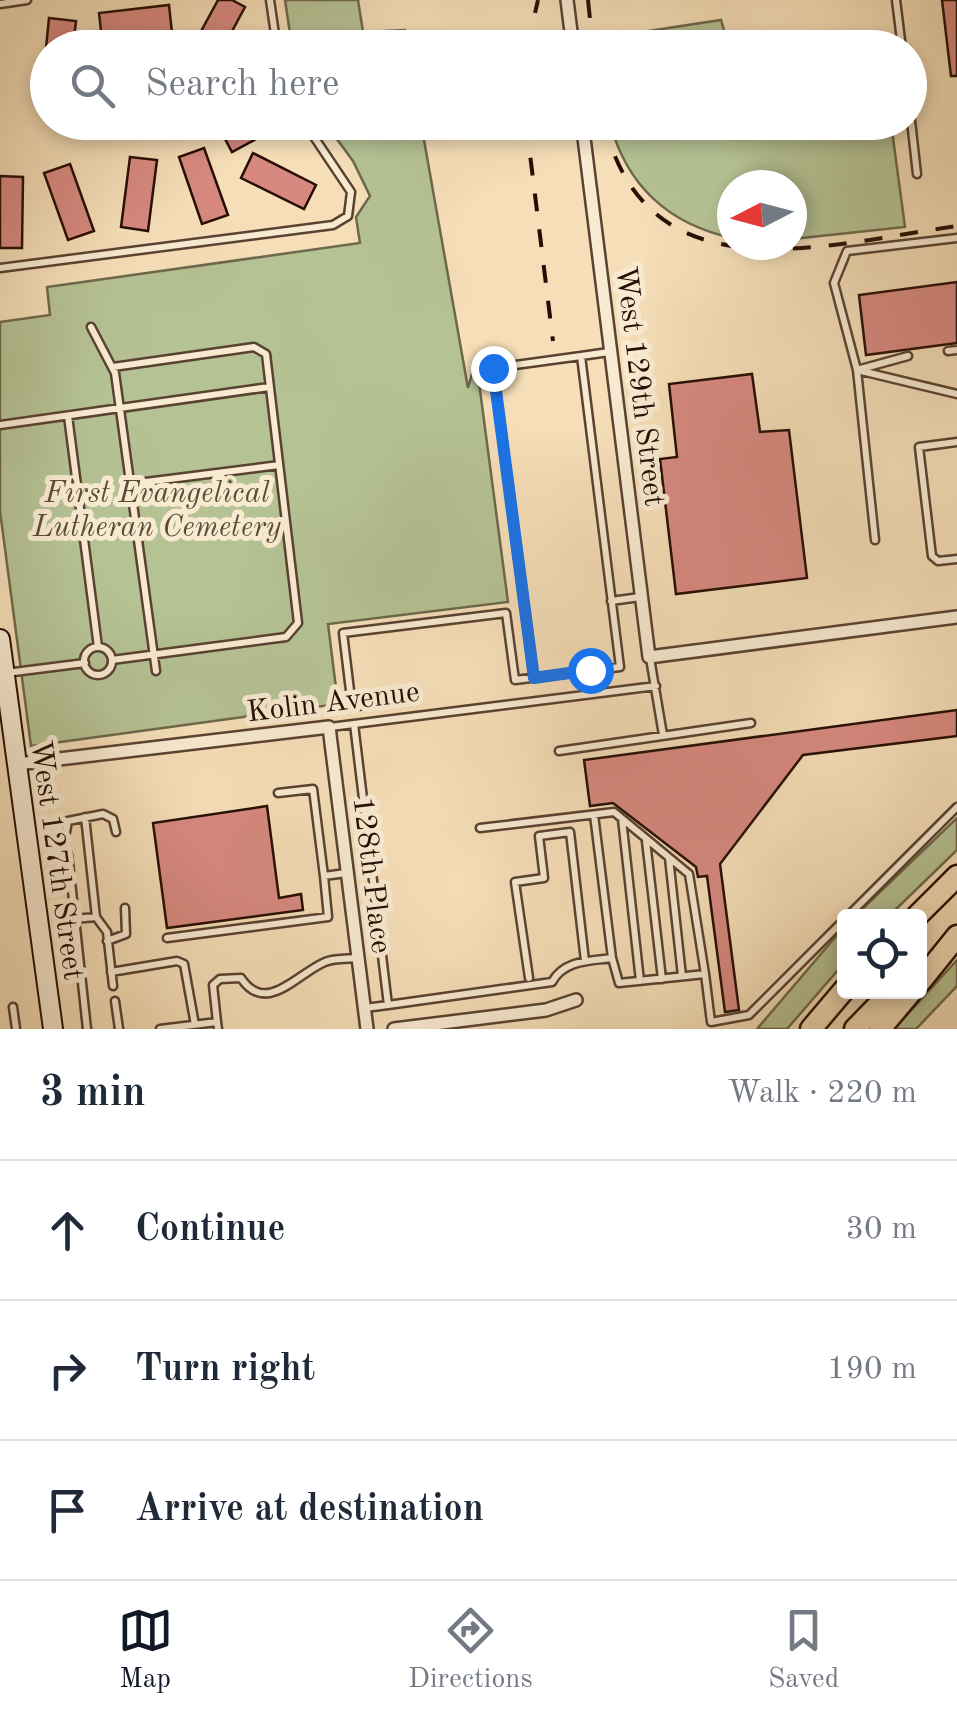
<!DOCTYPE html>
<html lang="en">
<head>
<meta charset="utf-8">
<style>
	body { margin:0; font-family:"Old Standard TT",serif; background:#f2f2f3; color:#1f2937 }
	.controls { position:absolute; right:30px; bottom:30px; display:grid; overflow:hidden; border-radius:10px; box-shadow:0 5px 15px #0003 }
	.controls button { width:90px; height:90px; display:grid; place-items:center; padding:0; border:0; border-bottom:2px solid #e0e1e3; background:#fff; color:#1f2937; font:50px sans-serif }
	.compass { position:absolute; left:717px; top:170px; width:90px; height:90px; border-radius:50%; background:#fff; box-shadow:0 5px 15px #0003; rotate:264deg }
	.stop { position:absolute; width:30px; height:30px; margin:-22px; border:8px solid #1a73e8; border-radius:50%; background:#fff }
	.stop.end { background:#1a73e8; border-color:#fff; box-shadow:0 2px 10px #0008 }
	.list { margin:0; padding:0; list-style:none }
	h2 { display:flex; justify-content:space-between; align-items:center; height:130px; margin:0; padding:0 40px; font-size:42px }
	h2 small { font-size:32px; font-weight:400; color:#747a83 }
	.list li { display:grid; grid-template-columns:65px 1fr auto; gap:30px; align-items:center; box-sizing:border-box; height:140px; padding:0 40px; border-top:2px solid #e0e1e3 }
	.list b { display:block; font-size:38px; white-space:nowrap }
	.list em { font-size:32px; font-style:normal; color:#747a83 }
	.icon { flex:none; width:55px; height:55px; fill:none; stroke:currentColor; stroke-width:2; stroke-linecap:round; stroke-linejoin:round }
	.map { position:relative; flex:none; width:957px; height:1029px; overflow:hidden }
	.search { position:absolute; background:#fff; box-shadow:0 5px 15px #0003; left:30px; right:30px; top:30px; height:110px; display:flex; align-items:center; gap:25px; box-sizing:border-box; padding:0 35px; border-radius:55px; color:#747a83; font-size:38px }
	.sheet { height:550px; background:#fff }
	nav { display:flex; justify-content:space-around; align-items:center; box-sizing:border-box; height:140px; border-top:2px solid #e0e1e3; background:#fff; font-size:28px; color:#747a83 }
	nav a { display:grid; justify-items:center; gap:5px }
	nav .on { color:#111827 }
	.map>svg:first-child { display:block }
	.green { fill:#b5c294; stroke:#6e684c; stroke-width:2.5 }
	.building { fill:#d78980; stroke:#260e05; stroke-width:2.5 }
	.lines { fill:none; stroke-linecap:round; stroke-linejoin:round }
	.lane-casing { stroke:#5a4232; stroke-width:11 }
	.street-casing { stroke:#5a4232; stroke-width:16 }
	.secondary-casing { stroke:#260e05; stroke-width:22 }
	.highway-casing { stroke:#260e05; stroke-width:25 }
	.lane { stroke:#f8ead1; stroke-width:6 }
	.street { stroke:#f8ead1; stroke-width:11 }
	.secondary { stroke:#f8ead1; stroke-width:18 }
	.highway { stroke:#f5deb8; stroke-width:20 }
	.rail { stroke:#260e05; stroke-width:4; stroke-dasharray:18 18; stroke-linecap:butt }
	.route { stroke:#1a73e8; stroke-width:12 }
	.labels { text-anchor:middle; stroke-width:10; stroke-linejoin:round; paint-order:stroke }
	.street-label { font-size:30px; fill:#260e05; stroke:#f8ead1 }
	.park-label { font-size:30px; font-style:italic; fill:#584d37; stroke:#f8ead1 }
</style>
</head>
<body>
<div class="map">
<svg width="957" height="1029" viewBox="0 0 957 1029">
	<rect width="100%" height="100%" fill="#f5deb8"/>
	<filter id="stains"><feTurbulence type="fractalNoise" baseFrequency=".002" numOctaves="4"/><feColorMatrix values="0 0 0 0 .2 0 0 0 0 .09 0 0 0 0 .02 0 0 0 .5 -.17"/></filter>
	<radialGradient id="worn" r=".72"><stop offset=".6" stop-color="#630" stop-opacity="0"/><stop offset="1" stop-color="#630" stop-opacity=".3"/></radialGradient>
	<path class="green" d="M285 0H358L363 32 405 30 408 47H292Z
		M721 20 729 47H602V38Z
		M325 123H421L468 388 476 360 508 602 328 624 338 704 31 746 0 511V322L50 315 47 287 360 243 356 217 370 196 353 161Z
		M610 123H891L905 227 792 239V185H732V238C669 224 627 186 610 123Z
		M957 818V850L889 916H855Z
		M844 927V963L787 1029H757Z
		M957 960V986L916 1029H894Z"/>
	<path class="building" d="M218 0H232L245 7 223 48H192Z
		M942 0H957V76H951Z
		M169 5 172 33 102 40 99 13Z
		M49 18 76 21 73 48H46Z
		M216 122H247L256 139 232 152Z
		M204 148 228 215 202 224 179 157Z
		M253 153 316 185 304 209 241 178Z
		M130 157 157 160 148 231 121 227Z
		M70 164 94 231 68 240 44 173Z
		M0 176 23 177 22 248H0Z
		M957 282V343L866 355 859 295Z
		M752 374 760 432 789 430 807 578 676 594 660 459 677 457 669 384Z
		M957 710V736L803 755 720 864 739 1010 725 1012 707 876 698 877 696 867 613 803 590 806 584 760Z
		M267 806 279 898 301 894 303 910 167 928 153 823Z"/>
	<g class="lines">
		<g class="lane-casing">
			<path id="lane" d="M270 0 277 48
				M896 0 902 48
				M0 4 27 0
				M910 112 917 174
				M957 238 847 251 834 283 857 370 957 394
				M0 268 333 225 348 216 351 192 304 122
				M91 327 115 373 156 671
				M948 351 957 350
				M581 356 609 352
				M68 416 98 647
				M0 425 269 387
				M957 442 919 447 932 556 938 561 957 559
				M130 484 279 465
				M875 540 857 370 908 356
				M611 601 640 597
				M84 661a14 14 0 1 1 28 0a14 14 0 1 1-28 0Z
				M650 658 663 735
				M112 660 286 637 298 623 266 354 254 347 113 367
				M6 673 85 663
				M375 703 352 707 343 633 506 613 515 680 620 667 581 356 493 368 534 678
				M354 724 388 1005 552 982C564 960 589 961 612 958L619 983 705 974 689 874 614 812 480 828
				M330 727 656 686
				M559 751 751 723
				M278 793 313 789 324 876
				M594 815 612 958
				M85 817 96 917 107 932 113 986
				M622 819 640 981
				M66 832 68 821 103 814 113 819 116 832
				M646 841 662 979
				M68 854 87 1029
				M669 858 682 976
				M848 916 957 807
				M74 919 96 917
				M167 938 328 917 324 876 346 873
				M107 941 126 934 125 908
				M111 972 177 961 184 964 195 1025
				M705 974 711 1022 749 1015 844 920
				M529 978 515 882 544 878 539 836 570 832 585 961
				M115 1001 119 1029
				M13 1007 16 1029
				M365 1008 388 1005
				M217 1022 213 985 220 979 241 978C266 1016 298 973 325 962 334 958 348 959 358 958
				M160 1029 217 1022 218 1029"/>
		</g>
		<g class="street-casing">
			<path id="street" d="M567 0 573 48
				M582 122 649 657 957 617
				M17 764 329 727 367 1029
				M394 1029 546 1010 576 1000"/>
		</g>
		<g class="secondary-casing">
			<path id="secondary" d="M0 639 53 1029"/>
		</g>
		<g class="highway-casing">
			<path id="highway" d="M917 916 957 876
				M920 982 957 936
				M811 1029 844 990
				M855 1029 891 992
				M880 1029 911 992"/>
		</g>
		<use href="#lane" class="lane"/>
		<use href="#street" class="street"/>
		<use href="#secondary" class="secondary"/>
		<use href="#highway" class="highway"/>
		<path class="rail" d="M588 0 593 48
			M527 48 538 0
			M526 122 553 341
			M604 122C647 301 826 244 957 226"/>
	</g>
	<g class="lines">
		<path class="route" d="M493 368 534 678 590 670"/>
	</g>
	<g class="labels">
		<g class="street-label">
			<text transform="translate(641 386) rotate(83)" y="10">West 129th Street</text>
			<text transform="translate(333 701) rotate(-7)" y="10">Kolin Avenue</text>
			<text transform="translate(58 860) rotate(82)" y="10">West 127th Street</text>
			<text transform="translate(373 875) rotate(83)" y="10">128th Place</text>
		</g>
		<g class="park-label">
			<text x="157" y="502">First Evangelical<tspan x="157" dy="34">Lutheran Cemetery</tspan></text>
		</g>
	</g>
	<rect width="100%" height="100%" filter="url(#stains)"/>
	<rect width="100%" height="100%" fill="url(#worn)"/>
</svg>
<div class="controls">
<button><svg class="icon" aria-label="locate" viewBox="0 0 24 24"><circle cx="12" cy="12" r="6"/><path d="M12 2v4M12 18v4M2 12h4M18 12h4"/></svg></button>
</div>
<svg class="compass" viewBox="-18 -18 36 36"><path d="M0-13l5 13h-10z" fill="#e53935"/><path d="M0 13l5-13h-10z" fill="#747a83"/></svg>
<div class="stop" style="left:590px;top:670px"></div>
<div class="stop end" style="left:493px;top:368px"></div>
<div class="search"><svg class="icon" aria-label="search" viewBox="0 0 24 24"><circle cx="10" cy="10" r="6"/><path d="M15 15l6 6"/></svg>Search here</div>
</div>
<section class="sheet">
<h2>3 min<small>Walk · 220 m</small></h2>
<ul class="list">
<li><svg class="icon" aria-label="ahead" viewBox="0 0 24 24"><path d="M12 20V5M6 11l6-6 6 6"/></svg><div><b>Continue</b></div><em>30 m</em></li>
<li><svg class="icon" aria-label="right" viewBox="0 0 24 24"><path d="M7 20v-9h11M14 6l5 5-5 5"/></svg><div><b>Turn right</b></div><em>190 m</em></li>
<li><svg class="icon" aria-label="arrive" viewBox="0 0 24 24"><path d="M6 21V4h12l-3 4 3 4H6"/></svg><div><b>Arrive at destination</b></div></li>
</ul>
</section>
<nav>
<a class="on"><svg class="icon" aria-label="map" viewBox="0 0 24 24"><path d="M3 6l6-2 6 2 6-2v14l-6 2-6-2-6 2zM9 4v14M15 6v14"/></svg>Map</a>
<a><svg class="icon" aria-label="directions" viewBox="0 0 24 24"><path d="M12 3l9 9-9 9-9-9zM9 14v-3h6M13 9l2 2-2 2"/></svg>Directions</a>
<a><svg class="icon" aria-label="saved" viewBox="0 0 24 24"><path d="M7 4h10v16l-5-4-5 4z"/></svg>Saved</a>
</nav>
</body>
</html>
